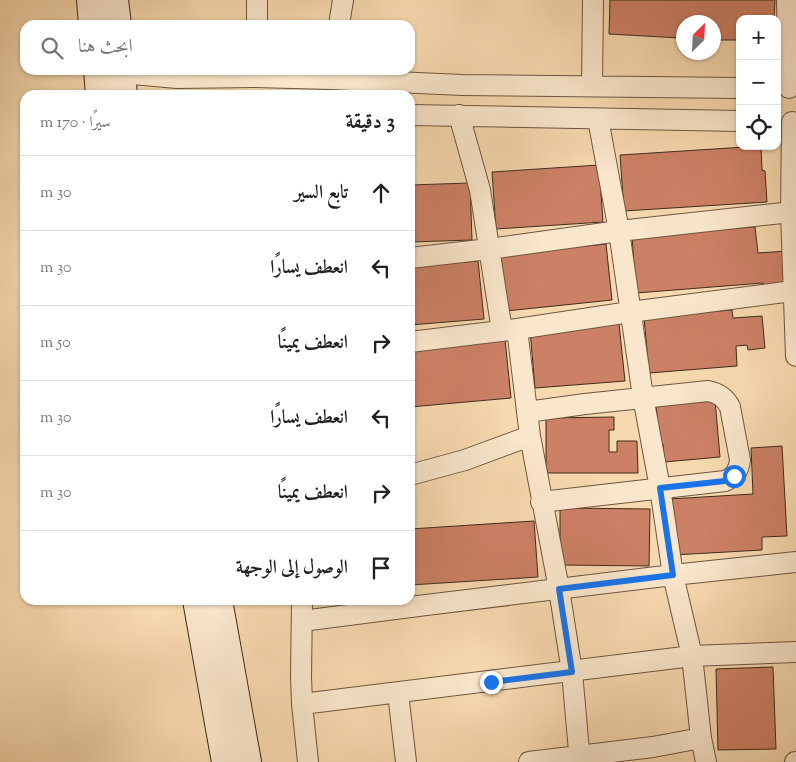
<!DOCTYPE html>
<html lang="ar">
<head>
<meta charset="utf-8">
<style>
	body { margin:0; font-family:"Sorts Mill Goudy",Amiri,serif; background:#f6f6f6; color:#202124; direction:rtl }
	.controls { position:absolute; right:15px; top:15px; display:grid; overflow:hidden; border-radius:10px; box-shadow:0 1px 4px #0004 }
	.controls button { width:45px; height:45px; display:grid; place-items:center; padding:0; border:0; border-bottom:1px solid #e0e0e0; background:#fff; color:#202124; font:25px sans-serif }
	.compass { position:absolute; left:676px; top:15px; width:45px; height:45px; border-radius:50%; background:#fff; box-shadow:0 1px 4px #0004; rotate:24deg }
	.stop { position:absolute; width:15px; height:15px; margin:-11px; border:4px solid #1a73e8; border-radius:50%; background:#fff }
	.stop.end { background:#1a73e8; border-color:#fff; box-shadow:0 1px 5px #0008 }
	.list { margin:0; padding:0; list-style:none }
	h2 { display:flex; justify-content:space-between; align-items:center; height:65px; margin:0; padding:0 20px; font-size:21px }
	h2 small { font-size:16px; font-weight:400; color:#757577 }
	.list li { display:grid; grid-template-columns:32px 1fr auto; gap:15px; align-items:center; box-sizing:border-box; height:75px; padding:0 20px; border-top:1px solid #e0e0e0 }
	.list b { display:block; font-size:19px; white-space:nowrap }
	.list em { font-size:16px; font-style:normal; color:#757577 }
	.icon { flex:none; width:28px; height:28px; fill:none; stroke:currentColor; stroke-width:2; stroke-linecap:round; stroke-linejoin:round }
	.map { position:relative; flex:none; width:796px; height:762px; overflow:hidden; direction:ltr }
	.search { position:absolute; background:#fff; box-shadow:0 1px 4px #0004; left:20px; top:20px; width:395px; height:55px; display:flex; align-items:center; gap:12px; box-sizing:border-box; padding:0 18px; border-radius:15px; color:#757577; font-size:19px }
	.panel { position:absolute; background:#fff; box-shadow:0 1px 4px #0004; left:20px; top:90px; width:395px; height:515px; border-radius:15px; direction:rtl }
	.map>svg:first-child { display:block }
	.building { fill:#cc8065; stroke:#3f2b1c }
	.lines { fill:none; stroke-linecap:round; stroke-linejoin:round }
	.street-casing { stroke:#6d5641; stroke-width:22 }
	.secondary-casing { stroke:#3f2b1c; stroke-width:30 }
	.street { stroke:#fae6cb; stroke-width:20 }
	.secondary { stroke:#fae6cb; stroke-width:28 }
	.route { stroke:#1a73e8; stroke-width:6 }
</style>
</head>
<body>
<div class="map">
<svg width="796" height="762" viewBox="0 0 796 762">
	<rect width="100%" height="100%" fill="#f7d9af"/>
	<filter id="stains"><feTurbulence type="fractalNoise" baseFrequency=".004" numOctaves="4"/><feColorMatrix values="0 0 0 0 .2 0 0 0 0 .09 0 0 0 0 .02 0 0 0 .5 -.17"/></filter>
	<radialGradient id="worn" r=".72"><stop offset=".6" stop-color="#630" stop-opacity="0"/><stop offset="1" stop-color="#630" stop-opacity=".3"/></radialGradient>
	<path class="building" d="M610 0H775L774 19H740V40H714V22H684V49H680V38L609 34Z
		M761 146 762 170 765 171 767 202 624 211 620 155Z
		M599 165 603 222 496 229 492 172Z
		M470 183 472 240 410 242V185Z
		M755 227 758 253 788 251 790 285 763 287V283L636 293 632 236Z
		M606 244 612 300 506 311 500 255Z
		M478 261 484 319 410 325V267Z
		M732 310 733 318 762 316 765 348 748 350 747 345 736 346 737 366 649 373 644 317Z
		M619 324 625 381 535 388 530 330Z
		M505 339 511 398 410 407V348Z
		M715 400 720 457 664 462 663 444 660 445 656 405Z
		M614 417V430H609V452H617V441H637L638 473H546V418Z
		M782 446 787 536 762 537V550L673 555 669 499 753 494 751 448Z
		M560 508 650 509 649 566 560 565Z
		M534 521 538 577 410 585V529Z
		M773 667 776 749 718 750 716 669Z"/>
	<g class="lines">
		<g class="street-casing">
			<path id="street" d="M787 0 789 88
				M257 25V0
				M339 25 343 0
				M121 73 177 78 255 77 330 79 462 85 740 88
				M592 86 593 0
				M410 115 740 121
				M459 115 480 190 502 331
				M598 119 619 231 643 397 660 488 673 575 692 656 701 738 706 762
				M792 122 791 212 796 356
				M410 258 489 249 619 231 791 212
				M517 329 530 436 559 589 572 672 580 762
				M410 342 517 329 630 312 793 291
				M527 412 585 404 708 391C718 393 725 397 730 407L740 460C739 470 735 477 725 481L541 502
				M410 475 465 460 530 436
				M302 600 301 676 302 704 308 762
				M302 621 426 605 673 575 796 562
				M398 693 406 762
				M302 704 692 656 796 652
				M529 762 653 747 701 738
				M795 762H796"/>
		</g>
		<g class="secondary-casing">
			<path id="secondary" d="M91 0 93 25
				M114 0 117 25
				M98 70 100 95
				M121 70 123 95
				M197 600 226 762
				M218 600 247 762"/>
		</g>
		<use href="#street" class="street"/>
		<use href="#secondary" class="secondary"/>
	</g>
	<g class="lines">
		<path class="route" d="M491 682 572 672 559 589 673 575 660 488 725 481 734 476"/>
	</g>
	<rect width="100%" height="100%" filter="url(#stains)"/>
	<rect width="100%" height="100%" fill="url(#worn)"/>
</svg>
<div class="controls">
<button>+</button>
<button>−</button>
<button><svg class="icon" aria-label="locate" viewBox="0 0 24 24"><circle cx="12" cy="12" r="6"/><path d="M12 2v4M12 18v4M2 12h4M18 12h4"/></svg></button>
</div>
<svg class="compass" viewBox="-18 -18 36 36"><path d="M0-13l5 13h-10z" fill="#e53935"/><path d="M0 13l5-13h-10z" fill="#757577"/></svg>
<div class="stop" style="left:734px;top:476px"></div>
<div class="stop end" style="left:491px;top:682px"></div>
<div class="search"><svg class="icon" aria-label="search" viewBox="0 0 24 24"><circle cx="10" cy="10" r="6"/><path d="M15 15l6 6"/></svg>ابحث هنا</div>
<section class="panel">
<h2>3 دقيقة<small>سيرًا · 170 m</small></h2>
<ul class="list">
<li><svg class="icon" aria-label="ahead" viewBox="0 0 24 24"><path d="M12 20V5M6 11l6-6 6 6"/></svg><div><b>تابع السير</b></div><em>30 m</em></li>
<li><svg class="icon" aria-label="left" viewBox="0 0 24 24"><path d="M17 20v-9H6M10 6l-5 5 5 5"/></svg><div><b>انعطف يسارًا</b></div><em>30 m</em></li>
<li><svg class="icon" aria-label="right" viewBox="0 0 24 24"><path d="M7 20v-9h11M14 6l5 5-5 5"/></svg><div><b>انعطف يمينًا</b></div><em>50 m</em></li>
<li><svg class="icon" aria-label="left" viewBox="0 0 24 24"><path d="M17 20v-9H6M10 6l-5 5 5 5"/></svg><div><b>انعطف يسارًا</b></div><em>30 m</em></li>
<li><svg class="icon" aria-label="right" viewBox="0 0 24 24"><path d="M7 20v-9h11M14 6l5 5-5 5"/></svg><div><b>انعطف يمينًا</b></div><em>30 m</em></li>
<li><svg class="icon" aria-label="arrive" viewBox="0 0 24 24"><path d="M6 21V4h12l-3 4 3 4H6"/></svg><div><b>الوصول إلى الوجهة</b></div></li>
</ul>
</section>
</div>
</body>
</html>
